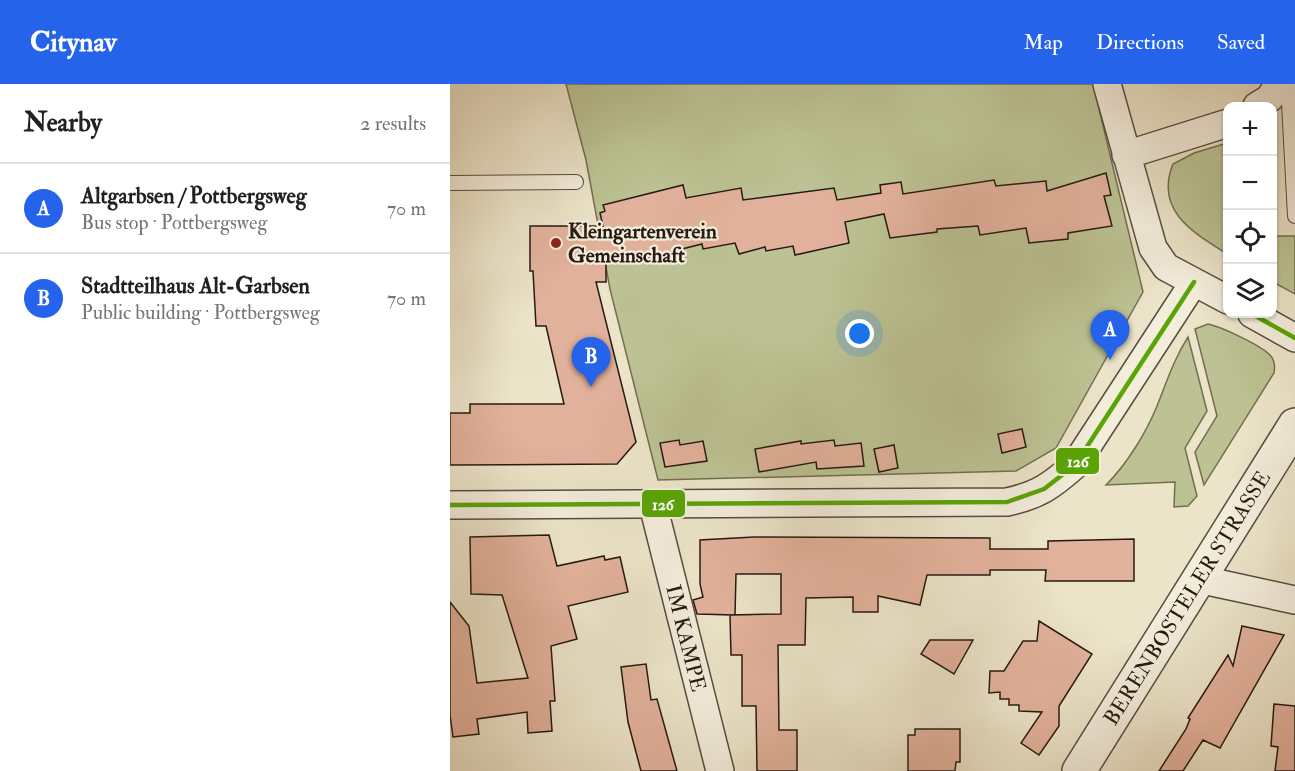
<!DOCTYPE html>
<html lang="en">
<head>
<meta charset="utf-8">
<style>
	body { margin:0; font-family:"IM FELL Double Pica",serif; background:#f6f6f6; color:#202124 }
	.controls { position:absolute; right:18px; top:18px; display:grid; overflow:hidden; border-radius:12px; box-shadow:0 2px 4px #0004 }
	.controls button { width:54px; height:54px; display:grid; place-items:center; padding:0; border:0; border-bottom:2px solid #e0e0e0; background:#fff; color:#202124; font:30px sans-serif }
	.you { position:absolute; left:410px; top:250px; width:21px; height:21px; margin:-15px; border:4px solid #fff; border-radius:50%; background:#1a73e8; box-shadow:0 0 0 9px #1a73e833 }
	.badge { display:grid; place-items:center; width:39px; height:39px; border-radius:50%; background:#2563eb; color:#fff; font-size:20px; font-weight:700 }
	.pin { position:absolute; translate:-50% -50px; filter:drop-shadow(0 2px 3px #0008) }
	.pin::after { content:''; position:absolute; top:32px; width:21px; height:18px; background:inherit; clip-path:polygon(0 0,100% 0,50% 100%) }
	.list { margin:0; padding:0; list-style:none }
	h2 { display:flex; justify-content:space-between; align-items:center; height:78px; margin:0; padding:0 24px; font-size:26px }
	h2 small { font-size:20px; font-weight:400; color:#757577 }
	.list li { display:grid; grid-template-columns:39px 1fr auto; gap:18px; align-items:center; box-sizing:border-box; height:90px; padding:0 24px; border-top:2px solid #e0e0e0 }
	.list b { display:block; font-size:22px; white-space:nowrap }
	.list p { margin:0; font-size:20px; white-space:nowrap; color:#757577 }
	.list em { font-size:20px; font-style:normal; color:#757577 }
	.icon { flex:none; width:33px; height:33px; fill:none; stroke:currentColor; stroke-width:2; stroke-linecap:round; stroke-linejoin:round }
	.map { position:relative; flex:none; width:845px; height:687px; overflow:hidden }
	header { display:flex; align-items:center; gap:36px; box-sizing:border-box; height:84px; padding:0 30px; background:#2563eb; color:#fff }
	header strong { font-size:28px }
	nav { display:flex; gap:33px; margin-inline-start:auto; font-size:21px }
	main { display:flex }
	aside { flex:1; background:#fff }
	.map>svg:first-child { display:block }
	.green { fill:#bcc293; stroke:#726e52; stroke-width:1.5 }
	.building { fill:#e2b19b; stroke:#271a12; stroke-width:1.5 }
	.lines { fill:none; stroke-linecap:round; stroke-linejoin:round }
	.service-casing { stroke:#584c40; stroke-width:16 }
	.minor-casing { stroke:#584c40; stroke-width:30 }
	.tertiary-casing { stroke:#584c40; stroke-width:36 }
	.service { stroke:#f3eddc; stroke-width:14 }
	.minor { stroke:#f3eddc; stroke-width:27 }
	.tertiary { stroke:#f3eddc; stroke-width:33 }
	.bus-1-casing { stroke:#f3eddc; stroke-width:9 }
	.bus-1 { stroke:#5aa406; stroke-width:4.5 }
	.poi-dot { fill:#8f2418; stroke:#f3eddc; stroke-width:2 }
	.labels { text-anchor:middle; stroke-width:4.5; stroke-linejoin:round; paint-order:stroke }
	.poi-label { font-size:21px; font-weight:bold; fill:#271a12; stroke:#f3eddc; text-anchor:start }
	.street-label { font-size:21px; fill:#271a12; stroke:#f3eddc }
	.line-badge { stroke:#f3eddc; stroke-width:2 }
	.badge-label { font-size:16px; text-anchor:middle; font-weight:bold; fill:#fff }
</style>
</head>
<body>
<header>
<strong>Citynav</strong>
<nav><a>Map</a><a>Directions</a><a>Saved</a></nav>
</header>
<main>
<aside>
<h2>Nearby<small>2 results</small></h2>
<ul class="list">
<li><span class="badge">A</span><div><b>Altgarbsen / Pottbergsweg</b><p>Bus stop · Pottbergsweg</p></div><em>70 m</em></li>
<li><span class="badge">B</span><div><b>Stadtteilhaus Alt-Garbsen</b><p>Public building · Pottbergsweg</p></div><em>70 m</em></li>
</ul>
</aside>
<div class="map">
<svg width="845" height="687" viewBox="0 0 845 687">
	<rect width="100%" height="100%" fill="#ece4c9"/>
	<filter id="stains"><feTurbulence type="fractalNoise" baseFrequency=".00333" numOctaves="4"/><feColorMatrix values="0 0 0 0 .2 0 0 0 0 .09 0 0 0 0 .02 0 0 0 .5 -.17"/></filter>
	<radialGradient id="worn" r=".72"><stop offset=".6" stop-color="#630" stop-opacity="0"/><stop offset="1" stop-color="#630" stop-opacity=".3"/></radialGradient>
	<path class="green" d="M116 0H643L693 208 606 364 566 387 208 396 160 205 136 76Z
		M777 59H778L777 170C744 149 704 127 723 80L744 69Z
		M823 152H845V210L823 198Z
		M758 240C772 243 810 261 820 271 825 276 825 283 824 289L754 401 745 368 767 332 745 245Z
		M738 253 757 327 735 364 747 412 738 422 724 423 725 398 656 401C677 380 696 349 707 322 717 297 724 275 738 253Z"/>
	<path class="building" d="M656 89 661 111 654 112 662 142 618 149V155L579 159 576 144 530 151 528 142 487 145V148L440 154 434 130 395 138 399 159 345 171 343 162 316 167 315 163 289 170 285 159 253 165 252 160 196 174 195 168 156 177V198H146L186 358 167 380 0 381V329H20V320H114L96 242H86L83 187H80V142H153L150 129 155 127 153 121 233 101 236 114 291 104 293 116 384 104 387 116 431 109 430 101 451 98 453 110 544 96 546 102 596 97 597 107Z
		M572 345 576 363 552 369 548 350Z
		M229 356 230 361 253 357 257 377 215 383 210 359Z
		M384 356 385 362 411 359 414 382 367 385 366 378 309 388 305 365 351 357V360Z
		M444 361 448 384 429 388 424 365Z
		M99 451 107 482 154 472 155 476 170 473 178 508 118 522 127 555 101 562 105 617H100L102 647 78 649 77 628 27 635 29 650 3 653 0 631V518L19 542 27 599 78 594 52 511 21 510 20 453Z
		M304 453 540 454V465H598V457L684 455V497H595L596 486H540V491H477L470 521 428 512V528H403V513L356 514 355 561H328L329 646H347V687H307L306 622H292V571H281L280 531 331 530V490H286L285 531 247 530 243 516 253 513 250 500V456Z
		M589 537 642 570 609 622V642L589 671 571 659 592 628 569 627V621H559V615H550V608L539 609 540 587H554L573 557H587Z
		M792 542 834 551 770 664 753 656 733 687H709L736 645 740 635 738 634 778 571 783 582Z
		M480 556H523L504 590 471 570Z
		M196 580 201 616 207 615 227 687H191L178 638 171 583Z
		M824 620 845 622V687H825L828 663 821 662Z
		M465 645H510V678H506L505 687H458V651H465Z"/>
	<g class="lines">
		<g class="service-casing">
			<path id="service" d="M838 0 845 132
				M0 99 126 98"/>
		</g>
		<g class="minor-casing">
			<path id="minor" d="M657 0 703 164 716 183 778 216
				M807 22 820 14 828 0
				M676 71 778 39
				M802 230 845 254
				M0 421 557 418C589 411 601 402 625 381L744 198
				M203 421 270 687
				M748 495 845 516"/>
		</g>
		<g class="tertiary-casing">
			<path id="tertiary" d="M629 687 845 341"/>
		</g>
		<use href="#service" class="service"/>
		<use href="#minor" class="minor"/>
		<use href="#tertiary" class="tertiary"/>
		<g class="bus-1-casing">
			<path id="bus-1" d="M802 230 845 254
				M0 421 557 418 594 405 625 381 744 198"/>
		</g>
		<use href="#bus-1" class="bus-1"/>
	</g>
	<circle class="poi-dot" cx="106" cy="159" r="6"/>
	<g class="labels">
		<g class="poi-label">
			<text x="118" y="154">Kleingartenverein<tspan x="118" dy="24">Gemeinschaft</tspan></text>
		</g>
		<g class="street-label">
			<text transform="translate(737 514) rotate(-58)" y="7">BERENBOSTELER STRASSE</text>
			<text transform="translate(236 554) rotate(76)" y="7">IM KAMPE</text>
		</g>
	</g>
	<g class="line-badge">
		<rect x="605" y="363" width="45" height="28" rx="6" fill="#5aa406"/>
		<rect x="191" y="405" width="45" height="29" rx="6" fill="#5aa406"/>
	</g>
	<g class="badge-label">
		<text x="628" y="383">126</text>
		<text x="213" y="426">126</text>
	</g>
	<rect width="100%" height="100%" filter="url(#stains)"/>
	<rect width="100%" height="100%" fill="url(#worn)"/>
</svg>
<div class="controls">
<button>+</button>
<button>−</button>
<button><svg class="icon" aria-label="locate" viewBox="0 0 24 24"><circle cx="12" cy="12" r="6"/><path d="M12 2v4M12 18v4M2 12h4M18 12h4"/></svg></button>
<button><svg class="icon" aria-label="layers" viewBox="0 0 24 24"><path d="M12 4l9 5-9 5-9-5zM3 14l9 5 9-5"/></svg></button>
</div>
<div class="you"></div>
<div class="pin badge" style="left:660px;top:276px">A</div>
<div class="pin badge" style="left:141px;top:303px">B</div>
</div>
</main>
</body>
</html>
